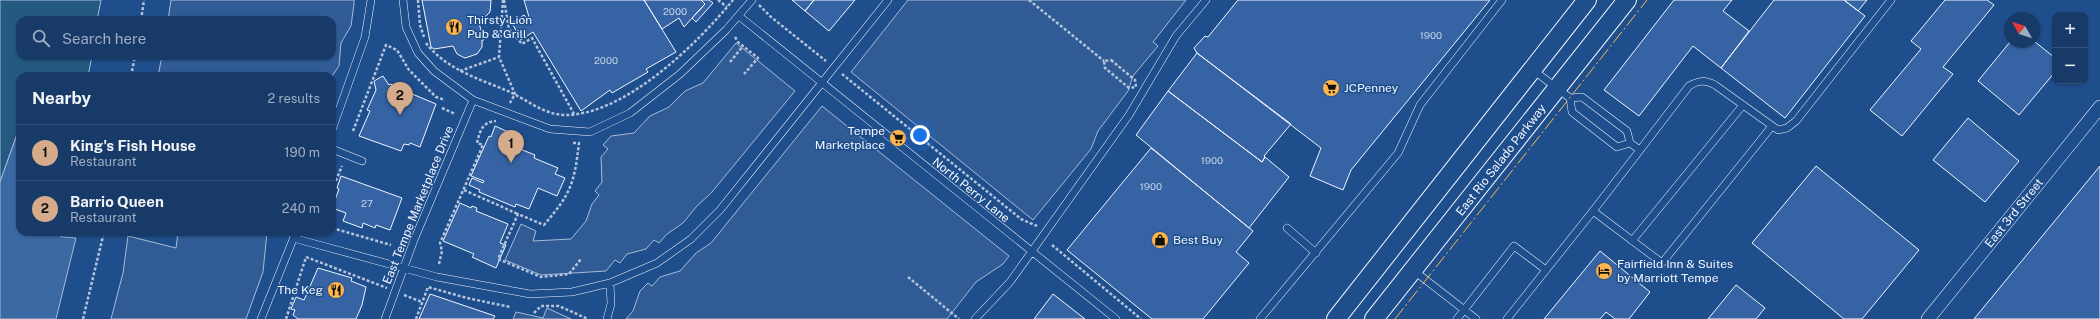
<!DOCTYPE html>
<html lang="en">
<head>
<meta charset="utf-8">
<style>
	body { margin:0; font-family:"Public Sans",sans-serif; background:#20416f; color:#f1f3f6 }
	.controls { position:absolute; right:12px; top:12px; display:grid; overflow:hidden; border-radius:8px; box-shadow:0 1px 3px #0004 }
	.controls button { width:36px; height:36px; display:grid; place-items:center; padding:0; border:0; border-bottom:1px solid #36547d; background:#173a69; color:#f1f3f6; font:20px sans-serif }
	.compass { position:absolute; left:2004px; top:12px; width:36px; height:36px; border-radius:50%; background:#173a69; box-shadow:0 1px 3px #0004; rotate:309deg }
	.you { position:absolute; left:920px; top:135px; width:14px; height:14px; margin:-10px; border:3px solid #fff; border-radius:50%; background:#1a73e8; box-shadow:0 0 0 6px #1a73e833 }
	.badge { display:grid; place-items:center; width:26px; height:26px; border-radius:50%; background:#d6ab8b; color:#111; font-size:13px; font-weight:700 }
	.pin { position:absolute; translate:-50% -33px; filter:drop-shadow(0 1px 2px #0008) }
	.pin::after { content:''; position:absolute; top:21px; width:14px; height:12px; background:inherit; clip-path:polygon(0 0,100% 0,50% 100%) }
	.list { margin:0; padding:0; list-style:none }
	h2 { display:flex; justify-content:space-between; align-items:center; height:52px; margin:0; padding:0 16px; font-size:17px }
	h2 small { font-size:13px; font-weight:400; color:#9eadc0 }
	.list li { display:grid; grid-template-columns:26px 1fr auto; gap:12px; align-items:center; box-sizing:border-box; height:56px; padding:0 16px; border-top:1px solid #36547d }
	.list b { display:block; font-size:15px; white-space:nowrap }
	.list p { margin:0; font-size:13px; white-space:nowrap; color:#9eadc0 }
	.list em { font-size:13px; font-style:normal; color:#9eadc0 }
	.icon { flex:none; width:22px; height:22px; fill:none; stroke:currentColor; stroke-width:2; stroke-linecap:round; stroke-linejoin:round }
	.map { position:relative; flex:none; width:2100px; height:319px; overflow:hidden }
	.search { position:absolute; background:#173a69; box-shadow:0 1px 3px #0004; left:16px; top:16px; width:320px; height:44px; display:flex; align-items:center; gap:10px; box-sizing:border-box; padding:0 14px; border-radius:12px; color:#9eadc0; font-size:15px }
	.panel { position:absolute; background:#173a69; box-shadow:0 1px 3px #0004; left:16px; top:72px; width:320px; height:164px; border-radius:12px }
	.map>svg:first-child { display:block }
	.green { fill:#245a82; stroke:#a8bbd7 }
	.parking { fill:#305b95; stroke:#a8bbd7 }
	.water { fill:#3b69a3; stroke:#a8bbd7 }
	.building { fill:#3563a3; stroke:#f2f6ff }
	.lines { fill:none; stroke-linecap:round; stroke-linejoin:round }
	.service-casing { stroke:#f2f6ff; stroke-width:8 }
	.minor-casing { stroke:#f2f6ff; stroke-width:14 }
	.secondary-casing { stroke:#f2f6ff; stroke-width:20 }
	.path { stroke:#b3c4dc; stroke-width:2.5; stroke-dasharray:3 2; stroke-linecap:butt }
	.service { stroke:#1f4e8c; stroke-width:7 }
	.minor { stroke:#1f4e8c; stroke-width:13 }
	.secondary { stroke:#1f4e8c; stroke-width:18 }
	.power { stroke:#ffb74d; stroke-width:1; stroke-dasharray:14 3 2 3; stroke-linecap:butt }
	.labels { text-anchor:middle; stroke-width:3; stroke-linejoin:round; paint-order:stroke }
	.number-label { font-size:10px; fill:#c3d1e8 }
	.poi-label { font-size:12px; fill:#f2f6ff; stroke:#1f4e8c; text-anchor:start }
	.street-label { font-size:12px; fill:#f2f6ff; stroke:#1f4e8c }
</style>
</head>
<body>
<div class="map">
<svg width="2100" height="319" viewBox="0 0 2100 319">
	<rect width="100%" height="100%" fill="#1f4e8c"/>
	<path class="green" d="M0 0H101L97 20H20V56H92L88 76H20V126L0 182Z"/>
	<path class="parking" d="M171 0H354V4L351 26 341 43 339 66 332 76H158L162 56H332V20H168Z
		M908 0H1186L1153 42 1158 46 1133 76 1128 91 1098 131 1091 149 1033 220 851 72Z
		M736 43 795 91 712 192 696 207 683 223 667 234 659 243 654 240 646 249 627 254 620 263 615 260 606 271 541 275 505 260 521 224 536 231 533 241 571 239 586 221 592 204 599 195 595 191 602 182 601 157 608 149 603 145 611 136 634 133 650 116 669 107 685 91 703 83Z
		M822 106 1009 256 1003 264 976 282 947 319H626L633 311 640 291 648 283 652 286 660 277 680 271 696 253 711 243Z
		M178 232H267L263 272 246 319H111L123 273 128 236 176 248Z
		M547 308 571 319H513L516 312 543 318Z"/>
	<path class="water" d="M20 126V232H54L62 237 76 238 56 319H0V182Z"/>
	<path class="building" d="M422 0H491L490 12 484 18 478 20 484 40H482V47L477 54 465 58 457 54 453 46 434 49 431 47Z
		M524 0H644L676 52 646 69 648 72 612 93 610 90 581 111 533 32 521 40 512 23 524 15 527 18 529 17Z
		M644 0H701L705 4 684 27 679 18 662 29Z
		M701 0H709L713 3 696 22 692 18 705 4Z
		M792 0H814L805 11Z
		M814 0H855L829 31 805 11Z
		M1238 0H1490L1351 170 1343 190 1310 176 1321 148 1197 53 1194 48 1205 36 1208 37Z
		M1674 0H1732L1723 11 1749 31 1721 68 1693 46 1639 116 1604 90Z
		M1774 0H1844L1865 16 1785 118 1721 68Z
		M1844 0H1867L1858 11Z
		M1945 0H1987L1994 5 1943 67 1953 74 1902 136 1870 110 1921 49 1911 41Z
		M2034 41 2055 58V72L2019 115 1978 81 2010 42Z
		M1197 53 1291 124 1264 156 1265 157 1262 162 1168 91Z
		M383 76 389 85 390 84 405 89V91L436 104 420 147 410 143 409 145 404 144 401 151 359 136 370 111 367 110 376 90 374 81Z
		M1168 91 1262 162 1265 157 1289 177 1249 228 1136 135Z
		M1968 118 2019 161 1985 202 1933 160Z
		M495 126 515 135 510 145 535 155 534 158 558 168 555 174 565 178 557 196 538 188 529 209 516 204 515 207 479 192 480 190 469 185 472 178 483 183 484 181 471 176 489 136 491 137Z
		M1151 148 1253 231 1236 252 1249 263 1203 319H1152L1067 250Z
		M1816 166 1919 250 1862 319H1844L1752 243Z
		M2100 166V319H1974Z
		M341 176 402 198 390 230 376 225 375 228 363 223 362 228 343 221 346 213 332 208 339 189 337 188Z
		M460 203 471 208 472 206 477 208 476 211 508 224 500 243 506 245 496 268 472 257 474 254 443 241Z
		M1600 251 1650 292 1629 319H1615L1606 312 1600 319H1544Z
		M318 268 352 278 351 281 366 287 362 305 356 319H298L293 315 295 310 291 309 296 297 304 300Z
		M1736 285 1765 308 1756 319H1708Z
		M430 294 495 316 493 319H419Z
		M1053 294 1085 319H1034Z"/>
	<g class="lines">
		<g class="service-casing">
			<path id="service" d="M403 0 406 27 418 53 434 71 473 100 550 129 590 132 630 113 680 74 726 30 752 0
				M739 16 1116 319
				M1533 70 1570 98 1572 112 1617 147 1630 143 1627 131 1582 97 1570 98
				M332 130 365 37 371 0
				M1630 143 1640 150 1689 86C1699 80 1705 80 1715 85L1778 130 1787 128 1796 121 1891 0
				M332 149 362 161
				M1593 211 1640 150
				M1287 228 1316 253
				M293 238 437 277 530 294 572 292 610 283 657 263 691 239 720 210 888 0
				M1632 241 1743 105
				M1413 270 1476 319
				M261 319 296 232
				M385 319 414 240 473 100
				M607 319 611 304 610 283
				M975 319 1010 282 1129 115 1176 36 1206 0
				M1260 319 1398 153 1420 105 1502 0
				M1457 319 1514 246 1546 270
				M1507 319 1593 211 1662 263 1772 126"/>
		</g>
		<g class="minor-casing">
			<path id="minor" d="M1928 319 2100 107"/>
		</g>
		<g class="secondary-casing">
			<path id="secondary" d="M1336 319 1587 0
				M1374 319 1627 0"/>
		</g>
		<path class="path" d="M418 0 420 25 424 37
			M503 0 499 57 515 94 510 103
			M504 0 509 29 522 44 532 38 574 114
			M718 0 727 7
			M1029 0 1104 61
			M759 5 771 17 826 61
			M141 20 144 0
			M735 37 738 42 758 58 744 74
			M426 43C445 68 476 78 503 89 524 97 541 114 564 115 624 116 697 44 733 0
			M1111 60 1135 80 1136 87 1129 88 1105 68 1104 61Z
			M730 62 743 46
			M460 71 499 57
			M842 74 1021 219 1037 226
			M131 76 135 56
			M442 108 455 114
			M353 131 386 45 397 50 409 70 436 97 445 100
			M573 143H579C574 185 571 193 544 225L518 214 498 259 541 277 569 274 581 259
			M332 190 342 166
			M464 190 518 214
			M332 228 391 245
			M1052 245 1141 319
			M306 257 387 288
			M439 264 442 251 440 243 483 145 477 143C480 131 482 122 496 121
			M908 277 959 319
			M404 295 422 302
			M534 313 541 306H559L588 319
			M83 319 104 232
			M286 319 306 257
			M416 319 428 287 467 298 510 307"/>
		<use href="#service" class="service"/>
		<use href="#minor" class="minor"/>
		<use href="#secondary" class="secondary"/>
		<path class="power" d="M1395 319 1647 0"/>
	</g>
	<defs>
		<g id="restaurant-disc" transform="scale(0.9)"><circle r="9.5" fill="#ffb74d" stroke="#1f4e8c"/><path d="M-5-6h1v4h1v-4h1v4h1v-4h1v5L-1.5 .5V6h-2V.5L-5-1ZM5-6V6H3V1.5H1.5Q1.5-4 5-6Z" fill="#111"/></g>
		<g id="supermarket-disc" transform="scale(0.9)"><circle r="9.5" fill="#ffb74d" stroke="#1f4e8c"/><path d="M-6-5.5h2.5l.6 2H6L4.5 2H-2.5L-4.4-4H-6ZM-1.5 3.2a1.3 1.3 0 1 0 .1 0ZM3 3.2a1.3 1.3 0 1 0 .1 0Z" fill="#111"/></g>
		<g id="shop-disc" transform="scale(0.9)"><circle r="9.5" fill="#ffb74d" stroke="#1f4e8c"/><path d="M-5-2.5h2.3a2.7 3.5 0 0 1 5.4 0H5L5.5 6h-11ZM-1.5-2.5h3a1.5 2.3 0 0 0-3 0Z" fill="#111"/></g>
		<g id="hotel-disc" transform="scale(0.9)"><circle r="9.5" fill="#ffb74d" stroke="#1f4e8c"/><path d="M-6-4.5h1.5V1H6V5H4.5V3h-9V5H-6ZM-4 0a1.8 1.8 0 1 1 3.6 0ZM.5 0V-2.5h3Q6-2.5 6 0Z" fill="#111"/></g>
	</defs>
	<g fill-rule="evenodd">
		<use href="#restaurant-disc" x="454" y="27"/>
		<use href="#supermarket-disc" x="1331" y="88"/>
		<use href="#supermarket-disc" x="898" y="138"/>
		<use href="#shop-disc" x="1160" y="240"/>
		<use href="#hotel-disc" x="1604" y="271"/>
		<use href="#restaurant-disc" x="336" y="290"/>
	</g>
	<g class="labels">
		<g class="number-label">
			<text x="675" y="15">2000</text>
			<text x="1431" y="39">1900</text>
			<text x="606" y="64">2000</text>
			<text x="1212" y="164">1900</text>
			<text x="1151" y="190">1900</text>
			<text x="367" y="207">27</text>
		</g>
		<g class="poi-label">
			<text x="467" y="24">Thirsty Lion<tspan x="467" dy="14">Pub &amp; Grill</tspan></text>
			<text x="1344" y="92">JCPenney</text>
			<text x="885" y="135" text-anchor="end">Tempe<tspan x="885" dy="14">Marketplace</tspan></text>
			<text x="1173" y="244">Best Buy</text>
			<text x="1617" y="268">Fairfield Inn &amp; Suites<tspan x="1617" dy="14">by Marriott Tempe</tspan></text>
			<text x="323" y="294" text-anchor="end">The Keg</text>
		</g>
		<g class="street-label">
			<text transform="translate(1501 160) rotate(-52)" y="4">East Rio Salado Parkway</text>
			<text transform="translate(971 190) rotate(39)" y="4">North Perry Lane</text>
			<text transform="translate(418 205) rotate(-68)" y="4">East Tempe Marketplace Drive</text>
			<text transform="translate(2014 213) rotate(-51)" y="4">East 3rd Street</text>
		</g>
	</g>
</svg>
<div class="controls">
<button>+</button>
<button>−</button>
</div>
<svg class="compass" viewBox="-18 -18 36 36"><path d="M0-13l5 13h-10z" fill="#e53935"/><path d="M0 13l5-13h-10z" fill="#9eadc0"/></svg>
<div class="you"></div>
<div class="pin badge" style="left:511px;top:163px">1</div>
<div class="pin badge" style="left:400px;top:115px">2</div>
<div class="search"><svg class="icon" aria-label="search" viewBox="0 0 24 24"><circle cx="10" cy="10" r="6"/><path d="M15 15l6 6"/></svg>Search here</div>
<section class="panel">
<h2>Nearby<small>2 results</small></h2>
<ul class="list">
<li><span class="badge">1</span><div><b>King's Fish House</b><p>Restaurant</p></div><em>190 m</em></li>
<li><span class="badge">2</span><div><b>Barrio Queen</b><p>Restaurant</p></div><em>240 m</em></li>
</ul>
</section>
</div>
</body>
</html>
